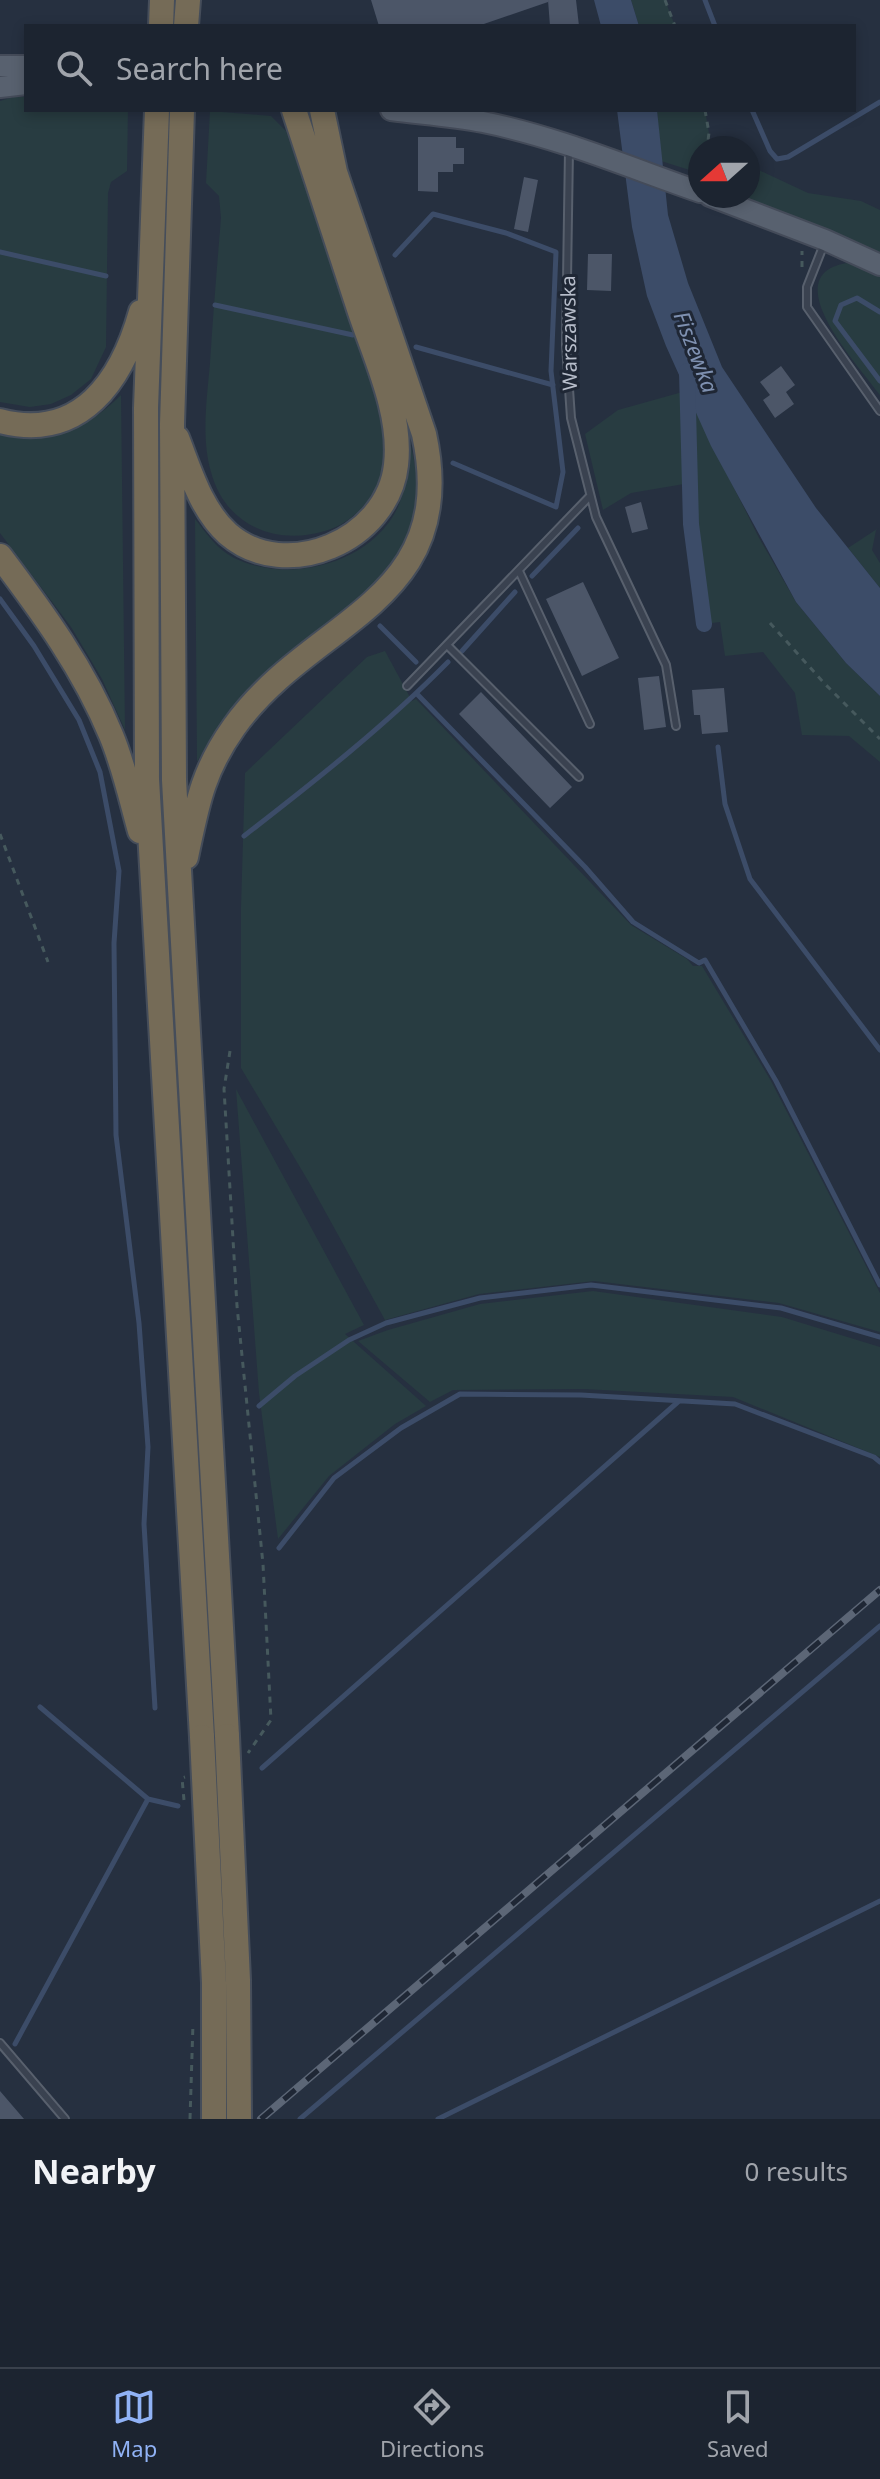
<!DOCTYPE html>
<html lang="en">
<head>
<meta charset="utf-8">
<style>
	body { margin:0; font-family:"Noto Sans",sans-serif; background:#252c38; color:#f1f3f6 }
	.compass { position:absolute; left:688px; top:136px; width:72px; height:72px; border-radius:50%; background:#1c2430; box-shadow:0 4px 12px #0003; rotate:249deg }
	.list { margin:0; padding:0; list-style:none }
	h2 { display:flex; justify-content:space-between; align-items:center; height:104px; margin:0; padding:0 32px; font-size:34px }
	h2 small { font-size:26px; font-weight:400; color:#a0a4ab }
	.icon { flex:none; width:44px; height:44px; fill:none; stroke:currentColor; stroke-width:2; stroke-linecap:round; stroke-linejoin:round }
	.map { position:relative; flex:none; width:880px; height:2119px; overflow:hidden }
	.search { position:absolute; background:#1c2430; box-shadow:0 4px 12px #0003; left:24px; right:24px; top:24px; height:88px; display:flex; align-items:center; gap:20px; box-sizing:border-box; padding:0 28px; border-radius:0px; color:#a0a4ab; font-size:30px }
	.sheet { height:248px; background:#1c2430 }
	nav { display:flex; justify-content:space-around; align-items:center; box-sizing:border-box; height:112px; border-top:2px solid #3a414c; background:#1c2430; font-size:22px; color:#a0a4ab }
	nav a { display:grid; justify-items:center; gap:4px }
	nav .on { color:#90b2f5 }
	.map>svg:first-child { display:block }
	.green { fill:#283c41 }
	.water { fill:#3c4c68 }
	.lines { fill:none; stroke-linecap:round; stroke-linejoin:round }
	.stream { stroke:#3c4c68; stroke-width:5 }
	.canal { stroke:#3c4c68; stroke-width:16 }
	.building { fill:#4c5668 }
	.service-casing { stroke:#58606d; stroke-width:10 }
	.primary-casing { stroke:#444b59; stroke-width:24 }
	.motorway-casing { stroke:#454d5a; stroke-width:28 }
	.path { stroke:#46595d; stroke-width:3; stroke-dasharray:6 6; stroke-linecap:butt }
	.service { stroke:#3a4250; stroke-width:6 }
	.primary { stroke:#58616f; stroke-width:20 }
	.motorway { stroke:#756b57; stroke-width:24 }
	.rail-casing { stroke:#5c6676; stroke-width:8 }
	.rail { stroke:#1f2735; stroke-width:5; stroke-dasharray:15; stroke-linecap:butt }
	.motorway-bridge-casing { stroke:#454d5a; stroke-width:28; stroke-linecap:butt }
	.motorway-bridge { stroke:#756b57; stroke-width:24 }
	.labels { text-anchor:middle; stroke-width:6; stroke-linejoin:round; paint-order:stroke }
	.street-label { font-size:20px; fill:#b7bdca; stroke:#1f2735 }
	.water-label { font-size:22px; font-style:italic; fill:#7f91b1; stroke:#1f2735 }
</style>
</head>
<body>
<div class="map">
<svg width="880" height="2119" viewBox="0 0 880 2119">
	<rect width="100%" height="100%" fill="#263040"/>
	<path class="green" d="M631 0H665L675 26H639Z
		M13 97H26V110H128L127 171 111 182 108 193 106 347 91 379 71 395 51 404 30 407 0 402V101Z
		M657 110H705L709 133 707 145 713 148H700V185L695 183 699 173 661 161Z
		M210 111 271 116 286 131C311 202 336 272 359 343 370 381 392 427 383 467 377 496 354 523 325 531 275 546 225 525 211 472 201 438 207 398 210 363 213 315 217 267 221 218L219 196 206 183Z
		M748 165 808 193 861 201 880 210V257L729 196H748Z
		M847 263 880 276V395C860 367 773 275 847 263Z
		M686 391 758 536 796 602 846 663 880 696V762L849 736 802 735 795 693 763 652 725 656 720 622 704 624 691 524 690 483 631 493 603 510 585 434 618 410Z
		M121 395 125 730 102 679 71 627 0 533V434C47 447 88 428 121 395Z
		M406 424C413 456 425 494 413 526 388 591 316 627 267 671 238 697 216 727 197 762L195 519C207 534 217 549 234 558 288 584 369 565 397 509 410 480 409 454 406 424Z
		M880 527 876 530 872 550 880 563V588L848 548Z
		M385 651 412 701 416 699 631 925 687 959 693 966H702L771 1081 880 1293V1332L779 1303 594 1281 479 1294 385 1320 310 1184 241 1068V907L245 773 367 657Z
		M236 1089 364 1325 345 1334 426 1406 395 1424 329 1476 278 1539 259 1393Z
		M593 1291 782 1317 880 1347V1457L733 1397 584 1389 453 1390 430 1402 358 1341 388 1330 480 1304Z"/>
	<path class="water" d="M594 0H631L639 26H601Z
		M617 110H657L668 215 688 283 722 367 816 508 880 588V696L846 663 796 602 711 446 666 346 647 296 632 227Z"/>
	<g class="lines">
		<path class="stream" d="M705 0 715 26
			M752 110 770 151 777 159 788 157 880 102
			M0 252 106 276
			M395 255 433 214 506 233 556 252 551 371 563 472 556 507 453 463
			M215 305 353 335
			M880 312 857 298 841 305 835 321 880 381
			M416 347 553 385
			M532 576 578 528
			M0 599 34 646 79 720 100 772 119 871 114 943 116 1135 139 1323 148 1447 144 1524 155 1708
			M380 626 416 662
			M462 651 515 592
			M417 694 585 867 633 922 699 963 705 960 776 1081 880 1285
			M718 747 725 804 750 879 880 1050
			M244 836C315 781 386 725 448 662
			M259 1406 295 1376 349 1340 386 1323 480 1298 591 1285 781 1308 880 1337
			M279 1548 334 1478 401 1428 460 1394 581 1395 735 1404 874 1457 880 1462
			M40 1707 148 1799 178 1806
			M262 1768 679 1401
			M15 2044 148 1799
			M300 2119 880 1626
			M438 2119 880 1901"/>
		<path class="canal" d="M687 371 691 524 704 624"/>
	</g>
	<path class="building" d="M371 0H548V2L478 26H379Z
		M548 0H576L579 26H550Z
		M418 137H456V148H464V164H453V172H438V192L418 191Z
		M524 177 538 180 528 232 514 229Z
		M588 254H612L611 291 587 290Z
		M781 366 795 385 786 392 794 404 775 418 763 400 770 395 760 382Z
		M641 502 648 529 632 533 625 507Z
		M583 582 619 658 582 676 546 599Z
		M659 676 666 727 644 730 638 678Z
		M724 688 728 732 702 734 700 715H694L692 690Z
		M481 692 572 787 550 808 459 714Z
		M0 2091 24 2119H0Z"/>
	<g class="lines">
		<g class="service-casing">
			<path id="service" d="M569 150 566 345 571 418 596 517 666 665 676 726
				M824 244 807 287V307L880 411
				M519 571 590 724
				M447 645 579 777
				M407 686 590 496
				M0 2043 65 2119"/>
		</g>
		<g class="primary-casing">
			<path id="primary" d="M0 66H26
				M0 87 26 84
				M391 110C422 114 452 116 483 122 558 137 628 167 700 192
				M710 196 825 240 880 265"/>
		</g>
		<g class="motorway-casing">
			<path id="motorway" d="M161 26 162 0
				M186 26 188 0
				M157 110 146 408 147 779 202 1737
				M182 110 172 424 174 780 227 1736
				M0 421C81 442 122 380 141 312
				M177 438C190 471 201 510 228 534 286 584 388 540 396 465 402 414 376 360 360 312 338 245 316 177 294 110
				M0 556C43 613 84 669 111 735 124 766 131 799 140 831
				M186 857C197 805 202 772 234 727 311 618 461 604 424 434L335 172 322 110"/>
		</g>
		<path class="path" d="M665 0 675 26
			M705 110 709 133 707 148
			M802 267V251
			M770 623 824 683 880 739
			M0 834 48 962
			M230 1051 224 1089 237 1306 263 1564 271 1720 248 1753
			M184 1800 182 1778 185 1777
			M190 2119 193 2023"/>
		<use href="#service" class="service"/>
		<use href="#primary" class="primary"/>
		<use href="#motorway" class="motorway"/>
		<g class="rail-casing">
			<path id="rail" d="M261 2119 880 1590"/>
		</g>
		<use href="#rail" class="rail"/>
		<g class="motorway-bridge-casing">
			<path id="motorway-bridge" d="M227 1736 238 1980 239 2119
				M202 1737 214 1983V2119"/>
		</g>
		<use href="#motorway-bridge" class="motorway-bridge"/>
	</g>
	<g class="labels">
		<g class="street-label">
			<text transform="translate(569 333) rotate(-91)" y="7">Warszawska</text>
		</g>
		<g class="water-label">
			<text transform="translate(696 352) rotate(69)" y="8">Fiszewka</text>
		</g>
	</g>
</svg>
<svg class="compass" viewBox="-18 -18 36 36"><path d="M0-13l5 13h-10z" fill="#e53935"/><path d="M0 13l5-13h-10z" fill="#a0a4ab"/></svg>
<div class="search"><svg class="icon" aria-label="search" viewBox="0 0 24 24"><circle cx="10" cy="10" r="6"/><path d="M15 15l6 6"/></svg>Search here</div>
</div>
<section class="sheet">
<h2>Nearby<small>0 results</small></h2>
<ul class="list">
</ul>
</section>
<nav>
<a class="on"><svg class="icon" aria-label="map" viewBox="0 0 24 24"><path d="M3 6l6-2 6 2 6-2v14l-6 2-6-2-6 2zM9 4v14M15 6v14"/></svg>Map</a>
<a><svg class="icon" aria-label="directions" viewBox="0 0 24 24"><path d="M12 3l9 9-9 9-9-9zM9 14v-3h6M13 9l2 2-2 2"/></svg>Directions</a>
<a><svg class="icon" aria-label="saved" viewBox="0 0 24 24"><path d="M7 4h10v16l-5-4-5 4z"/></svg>Saved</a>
</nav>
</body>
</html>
